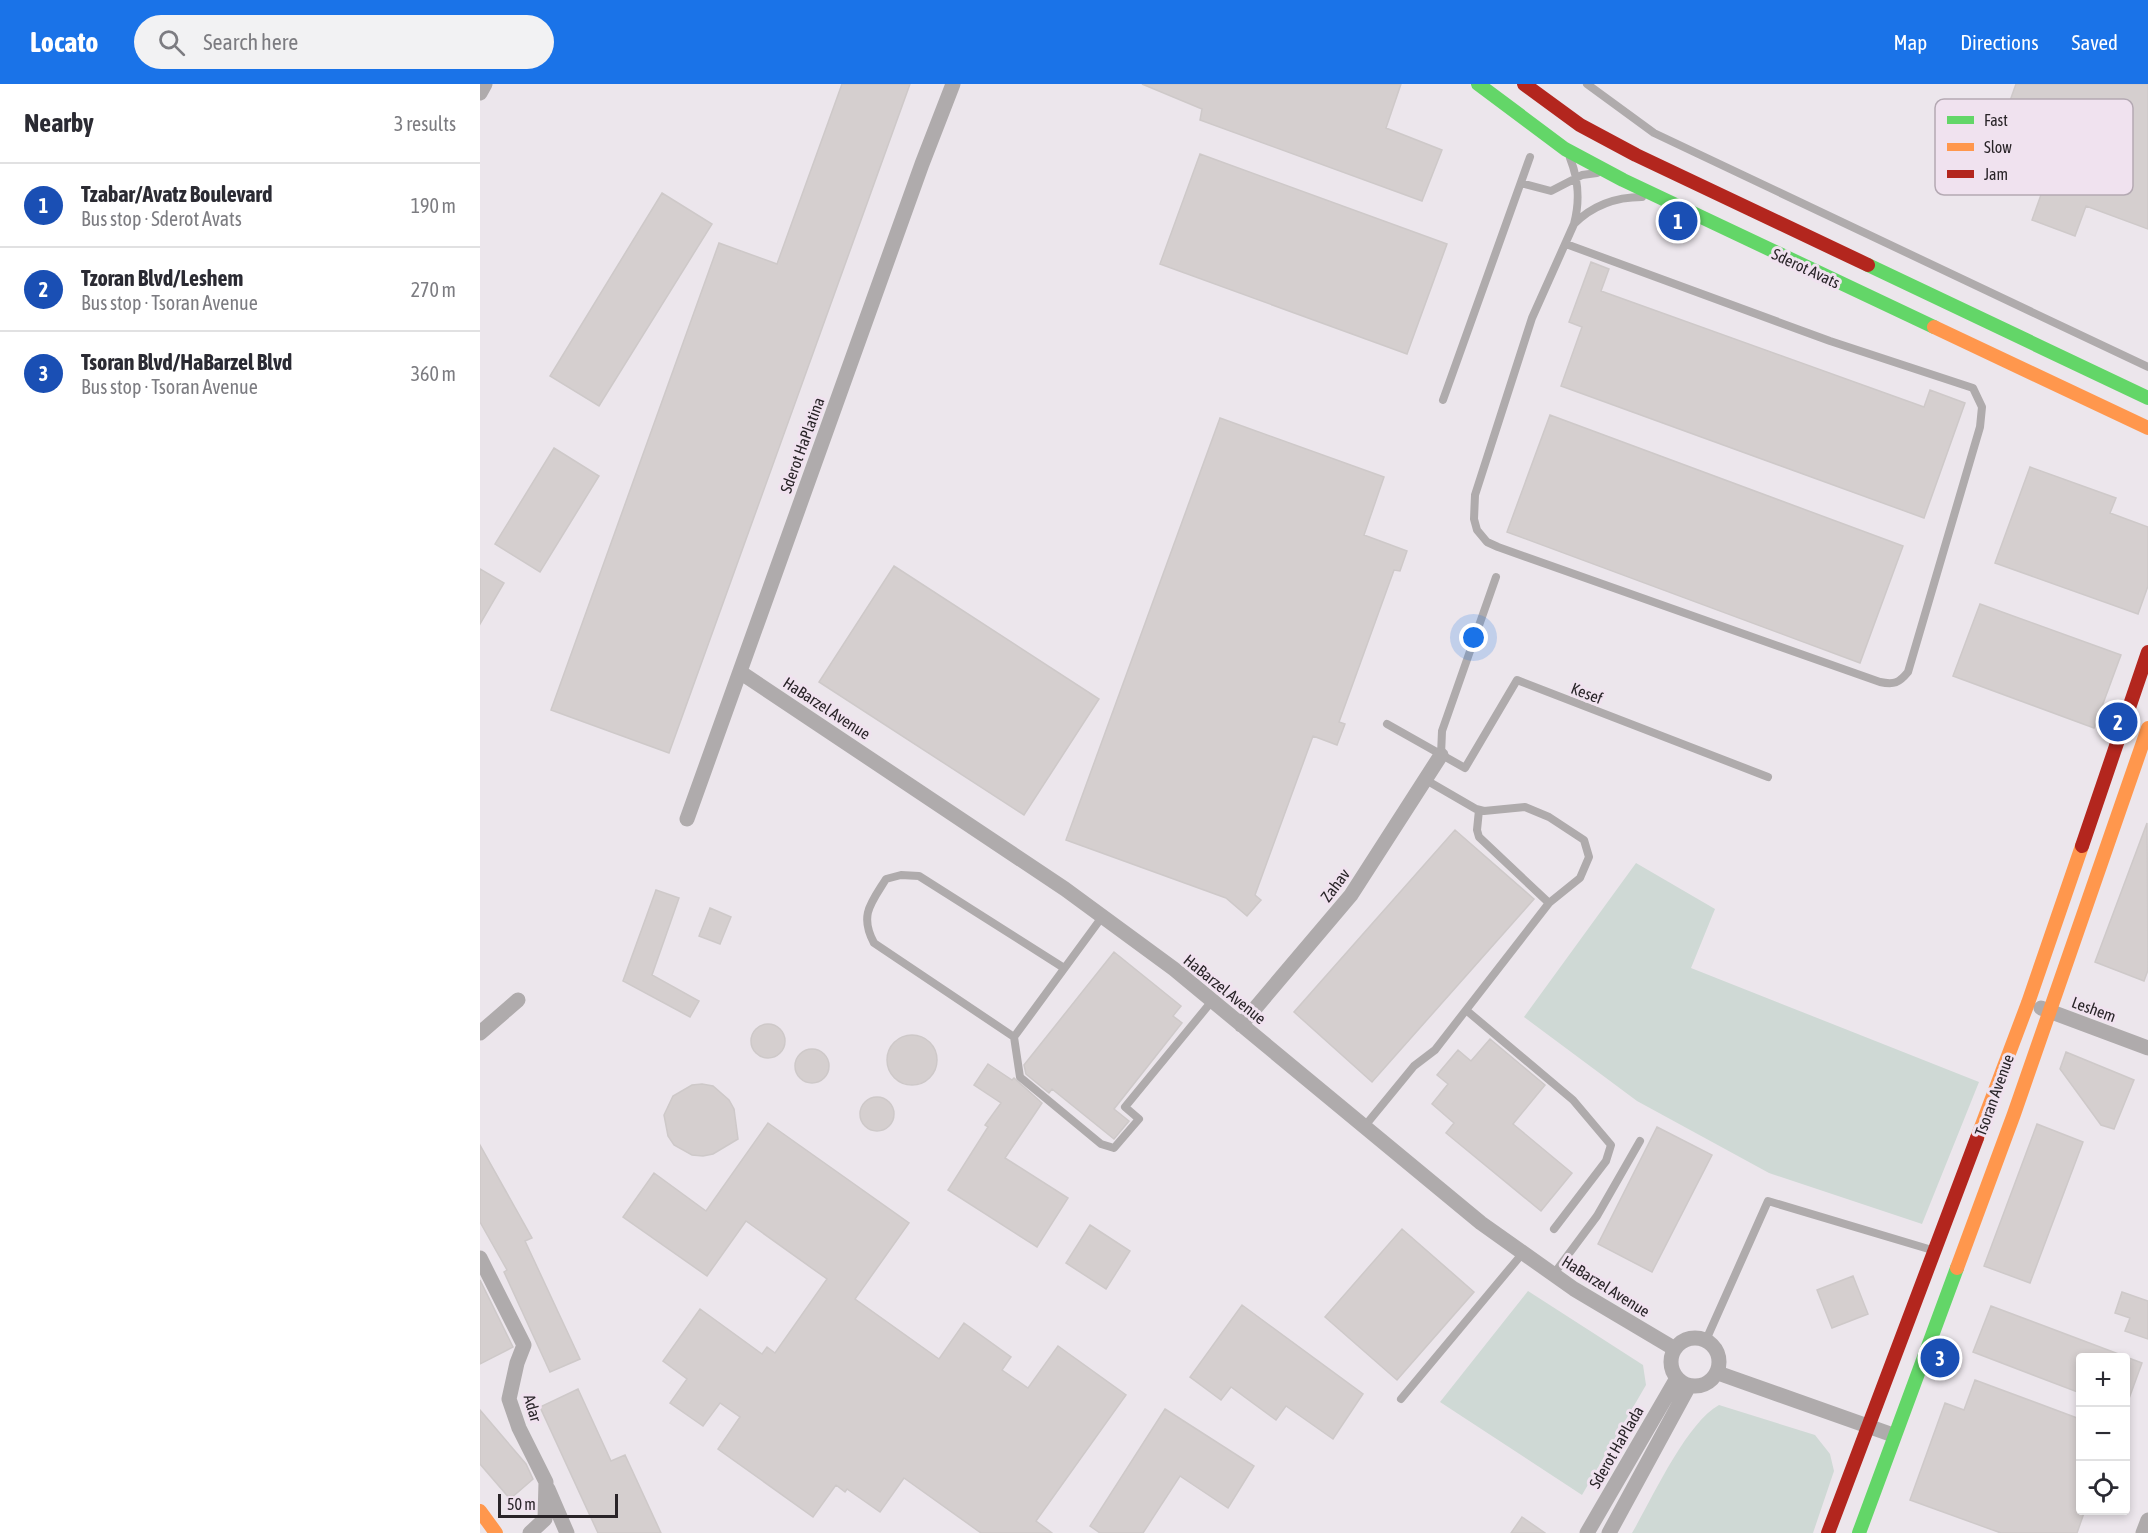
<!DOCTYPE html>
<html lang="en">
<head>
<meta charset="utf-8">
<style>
	body { margin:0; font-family:"Asap Condensed",sans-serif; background:#f2f2f3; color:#2b2b33 }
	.controls { position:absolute; right:18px; bottom:18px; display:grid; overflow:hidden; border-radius:6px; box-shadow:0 3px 9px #0003 }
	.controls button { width:54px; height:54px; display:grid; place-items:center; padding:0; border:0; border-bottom:2px solid #e1e1e2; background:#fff; color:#2b2b33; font:30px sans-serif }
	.scale { position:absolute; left:18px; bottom:15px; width:120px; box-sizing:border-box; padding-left:6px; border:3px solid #292428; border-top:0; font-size:16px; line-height:21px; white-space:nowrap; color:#292428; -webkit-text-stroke:4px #f0e2ef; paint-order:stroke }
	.you { position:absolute; left:994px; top:554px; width:21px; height:21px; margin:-15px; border:4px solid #fff; border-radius:50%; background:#1a73e8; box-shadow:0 0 0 9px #1a73e833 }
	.badge { display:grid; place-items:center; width:39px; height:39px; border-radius:50%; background:#1a73e8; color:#fff; font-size:20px; font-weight:700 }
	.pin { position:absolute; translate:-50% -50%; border:3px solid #fff; box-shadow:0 2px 6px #0006 }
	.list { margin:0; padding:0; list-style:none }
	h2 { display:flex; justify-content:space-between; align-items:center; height:78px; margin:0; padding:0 24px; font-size:26px }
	h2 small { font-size:20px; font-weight:400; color:#7c7c81 }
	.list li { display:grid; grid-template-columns:39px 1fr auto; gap:18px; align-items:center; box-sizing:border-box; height:84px; padding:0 24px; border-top:2px solid #e1e1e2 }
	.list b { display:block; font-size:22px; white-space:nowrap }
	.list p { margin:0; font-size:20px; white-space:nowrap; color:#7c7c81 }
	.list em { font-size:20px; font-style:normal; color:#7c7c81 }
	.icon { flex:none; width:33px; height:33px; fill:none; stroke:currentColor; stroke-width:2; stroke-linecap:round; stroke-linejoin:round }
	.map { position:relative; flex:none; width:1668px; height:1449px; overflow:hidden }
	header { display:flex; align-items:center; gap:36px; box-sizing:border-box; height:84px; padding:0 30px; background:#1a73e8; color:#fff }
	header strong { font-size:28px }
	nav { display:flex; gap:33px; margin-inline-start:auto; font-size:21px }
	.search { width:420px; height:54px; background:#f2f2f3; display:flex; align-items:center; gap:15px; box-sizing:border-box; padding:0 21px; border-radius:33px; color:#7c7c81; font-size:22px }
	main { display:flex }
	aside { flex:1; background:#fff }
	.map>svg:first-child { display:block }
	.green { fill:#cfd9d5 }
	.building { fill:#d5cfcf; stroke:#cec9c9; stroke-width:1.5 }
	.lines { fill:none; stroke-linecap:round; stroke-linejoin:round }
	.lane { stroke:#afabac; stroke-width:8 }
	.street { stroke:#afabac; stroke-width:15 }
	.fast { stroke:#63d668; stroke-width:14 }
	.slow { stroke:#ff974d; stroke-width:14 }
	.jam { stroke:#b3261e; stroke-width:14 }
	.labels { text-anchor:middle; stroke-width:6; stroke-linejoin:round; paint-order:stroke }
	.street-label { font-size:16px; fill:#292428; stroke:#f0e2ef }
	.key { fill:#f0e2ef; stroke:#b4a9b3; stroke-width:1.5 }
	.key-label { font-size:16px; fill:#292428 }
</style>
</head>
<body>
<header>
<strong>Locato</strong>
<div class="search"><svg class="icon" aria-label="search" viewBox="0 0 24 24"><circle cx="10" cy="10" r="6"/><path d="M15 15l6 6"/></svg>Search here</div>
<nav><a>Map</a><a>Directions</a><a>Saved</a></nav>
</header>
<main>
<aside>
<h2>Nearby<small>3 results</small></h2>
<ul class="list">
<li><span class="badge" style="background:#1a4fb4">1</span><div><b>Tzabar/Avatz Boulevard</b><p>Bus stop · Sderot Avats</p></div><em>190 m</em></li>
<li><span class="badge" style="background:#1a4fb4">2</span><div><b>Tzoran Blvd/Leshem</b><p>Bus stop · Tsoran Avenue</p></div><em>270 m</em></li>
<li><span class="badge" style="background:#1a4fb4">3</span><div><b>Tsoran Blvd/HaBarzel Blvd</b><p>Bus stop · Tsoran Avenue</p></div><em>360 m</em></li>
</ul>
</aside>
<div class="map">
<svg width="1668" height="1449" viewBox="0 0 1668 1449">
	<rect width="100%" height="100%" fill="#ece6ec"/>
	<path class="green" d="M1156 779 1235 825 1211 884 1499 998 1442 1140 1289 1089 1157 1017 1044 933Z
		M1048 1207 1163 1281 1166 1301 1102 1411 960 1318Z
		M1239 1321 1335 1351 1350 1370 1354 1387 1333 1449H1152C1172 1415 1206 1339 1239 1321Z"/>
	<path class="building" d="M362 0H430L189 669 71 626 239 159 297 180Z
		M662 0H921L906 44 962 66 942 117 720 36 722 25Z
		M1536 0H1668V145L1606 122 1595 152 1552 136 1567 94 1510 73Z
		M720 70 967 160 927 270 680 180Z
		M182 109 232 140 119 322 70 292Z
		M1111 178 1129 185 1121 207 1444 323 1450 306 1485 319 1444 434 1081 302 1102 243 1089 238Z
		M1070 331 1423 462 1380 579 1027 448Z
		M740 334 904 393 884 451 927 467 920 487 914 486 859 638 865 640 857 661 833 652 775 811 781 816 767 832 746 814 586 756Z
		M74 364 119 392 60 488 15 460Z
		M1550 383 1636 414 1630 429 1668 443V502L1658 530 1515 479Z
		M414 482 619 615 544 731 339 598Z
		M0 485 24 499 0 540Z
		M1500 520 1641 571 1614 644 1473 592Z
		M1667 739 1668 886 1664 897 1615 878Z
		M975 746 1054 815 892 998 814 928Z
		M176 806 199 814 172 891 219 917 210 933 143 897Z
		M230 824 251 833 240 860 219 852Z
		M634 868 701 922 693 932 702 939 634 1025 649 1037 634 1055 572 1005 569 1009 546 990 544 981Z
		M271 957a17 17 0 1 1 34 0a17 17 0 1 1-34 0Z
		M407 976a25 25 0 1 1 50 0a25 25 0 1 1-50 0Z
		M1010 955 1065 1001 1033 1040 1092 1089 1061 1127 966 1049 974 1039 952 1020 968 1000 957 991 978 966 991 977Z
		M315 982a17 17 0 1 1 34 0a17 17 0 1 1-34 0Z
		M1586 968 1654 996 1634 1045 1621 1041 1580 985Z
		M508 980 532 996 534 994 562 1019 525 1074 588 1114 557 1163 468 1106 508 1043 505 1041 521 1019 494 1001Z
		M222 1000 233 1002 249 1016 254 1025 258 1055 233 1070 223 1072 212 1071 194 1061 188 1052 184 1031 193 1012 212 1001Z
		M380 1030a17 17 0 1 1 34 0a17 17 0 1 1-34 0Z
		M288 1039 429 1139 375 1215 459 1275 484 1239 531 1273 522 1286 548 1304 578 1262 646 1311 556 1437 572 1449H501L424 1394 400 1428 367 1405 365 1408 356 1401 333 1433 238 1365 260 1333 240 1319 223 1342 190 1319 207 1295 183 1277 220 1225 282 1270 287 1263 295 1269 347 1195 266 1137 227 1192 143 1133 174 1089 226 1127Z
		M1557 1040 1603 1058 1550 1199 1504 1182Z
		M1177 1043 1232 1071 1172 1188 1118 1160Z
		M0 1061 52 1154 45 1157 100 1275 70 1288 24 1188 27 1186 0 1138Z
		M610 1141 650 1167 626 1205 586 1179Z
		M922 1145 994 1208 917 1296 845 1233Z
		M1373 1192 1388 1230 1352 1244 1337 1206Z
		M0 1196 33 1263 0 1280Z
		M1642 1208 1668 1217V1255L1645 1247 1650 1234 1635 1229Z
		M762 1221 883 1310 853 1355 806 1322 796 1336 751 1303 741 1316 710 1293Z
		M1511 1222 1644 1272V1274H1600V1309L1493 1268Z
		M1646 1273 1662 1279 1647 1320H1646Z
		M1495 1296 1600 1335V1426H1605L1597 1449H1521L1430 1416 1465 1319 1484 1326Z
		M98 1305 131 1377 145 1371 181 1449H118L60 1323Z
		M685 1325 774 1382 748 1424 700 1392 663 1449H620L610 1442Z
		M0 1326 46 1380 53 1395 30 1415 0 1380Z
		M1042 1433 1065 1449H1031Z"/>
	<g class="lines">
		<path class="lane" d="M1107 0 1174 49 1668 283
			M1090 74C1099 97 1100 117 1094 140 1113 121 1136 113 1162 113
			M1041 99 1071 107 1102 91 1117 89
			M1086 160 1350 257 1493 304 1502 323 1500 343 1428 588C1419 599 1414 601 1400 598L1018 463 1007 458 997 446 994 435 995 411 1052 234 1094 140
			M963 316 1050 73
			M907 640 985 684 1037 596 1288 693
			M961 671 962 647 1016 493
			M999 726 997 746 999 753 1069 819
			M584 884 439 792 421 791 406 795C391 819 379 831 394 859L534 953 622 833
			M986 926 1093 1016 1131 1061 1126 1077 1074 1145
			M534 953 540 993 621 1060 634 1064 659 1035 645 1023 732 917
			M884 1043 934 982 955 966 1069 819 1100 794 1109 773 1104 756 1069 733 1045 723 1004 727 996 725 946 696
			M1073 1191 1117 1132 1160 1057
			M1226 1256 1288 1117 1452 1166
			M921 1315 1042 1170"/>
		<path class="street" d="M0 9 5 0
			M260 588 585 805 694 885 1001 1139 1094 1205 1195 1265
			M207 735 442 80 473 0
			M1561 924 1668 964
			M761 941 871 811 961 671
			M0 949 38 916
			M0 1174 44 1261 37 1279 29 1315 39 1344 66 1398 65 1435 50 1449
			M1191 1278a24 24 0 1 1 48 0a24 24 0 1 1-48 0Z
			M1238 1289 1413 1351
			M68 1405 87 1449
			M1107 1449 1197 1294
			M1129 1449 1209 1302
			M1663 1449 1668 1436"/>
		<path class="fast" d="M998 0 1085 65 1143 96 1454 243
			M1388 181 1668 314
			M1379 1449 1477 1184"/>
		<path class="slow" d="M1454 243 1668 344
			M1497 1054 1548 919 1602 762
			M1477 1184 1534 1030 1668 644
			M0 1427 16 1449"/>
		<path class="jam" d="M1044 0 1100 41 1156 71 1388 181
			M1602 762 1668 568
			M1348 1449 1497 1054"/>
	</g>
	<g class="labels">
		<g class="street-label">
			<text transform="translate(1326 184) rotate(25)" y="6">Sderot Avats</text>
			<text transform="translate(322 361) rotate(-70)" y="6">Sderot HaPlatina</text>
			<text transform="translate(1107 609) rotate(21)" y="6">Kesef</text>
			<text transform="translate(347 624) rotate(33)" y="6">HaBarzel Avenue</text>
			<text transform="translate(855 801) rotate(-53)" y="6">Zahav</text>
			<text transform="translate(745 905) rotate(39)" y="6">HaBarzel Avenue</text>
			<text transform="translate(1614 925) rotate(20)" y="6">Leshem</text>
			<text transform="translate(1514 1011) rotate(-70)" y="6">Tsoran Avenue</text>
			<text transform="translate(1126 1202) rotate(32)" y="6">HaBarzel Avenue</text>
			<text transform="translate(53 1324) rotate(74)" y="6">Adar</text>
			<text transform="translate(1136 1363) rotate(-60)" y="6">Sderot HaPlada</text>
		</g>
	</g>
	<rect x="1455" y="15" width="198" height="96" rx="9" class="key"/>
	<rect x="1467" y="32" width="27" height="8" fill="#63d668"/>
	<rect x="1467" y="59" width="27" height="8" fill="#ff974d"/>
	<rect x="1467" y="86" width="27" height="8" fill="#b3261e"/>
	<g class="key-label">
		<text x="1504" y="42">Fast</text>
		<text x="1504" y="69">Slow</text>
		<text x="1504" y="96">Jam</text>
	</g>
</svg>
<div class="controls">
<button>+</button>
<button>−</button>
<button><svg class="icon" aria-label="locate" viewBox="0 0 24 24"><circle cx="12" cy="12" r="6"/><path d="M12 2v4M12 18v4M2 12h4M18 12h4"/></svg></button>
</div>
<div class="scale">50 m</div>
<div class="you"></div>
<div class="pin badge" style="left:1198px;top:137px;background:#1a4fb4">1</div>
<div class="pin badge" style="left:1638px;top:638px;background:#1a4fb4">2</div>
<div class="pin badge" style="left:1460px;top:1274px;background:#1a4fb4">3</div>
</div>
</main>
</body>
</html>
